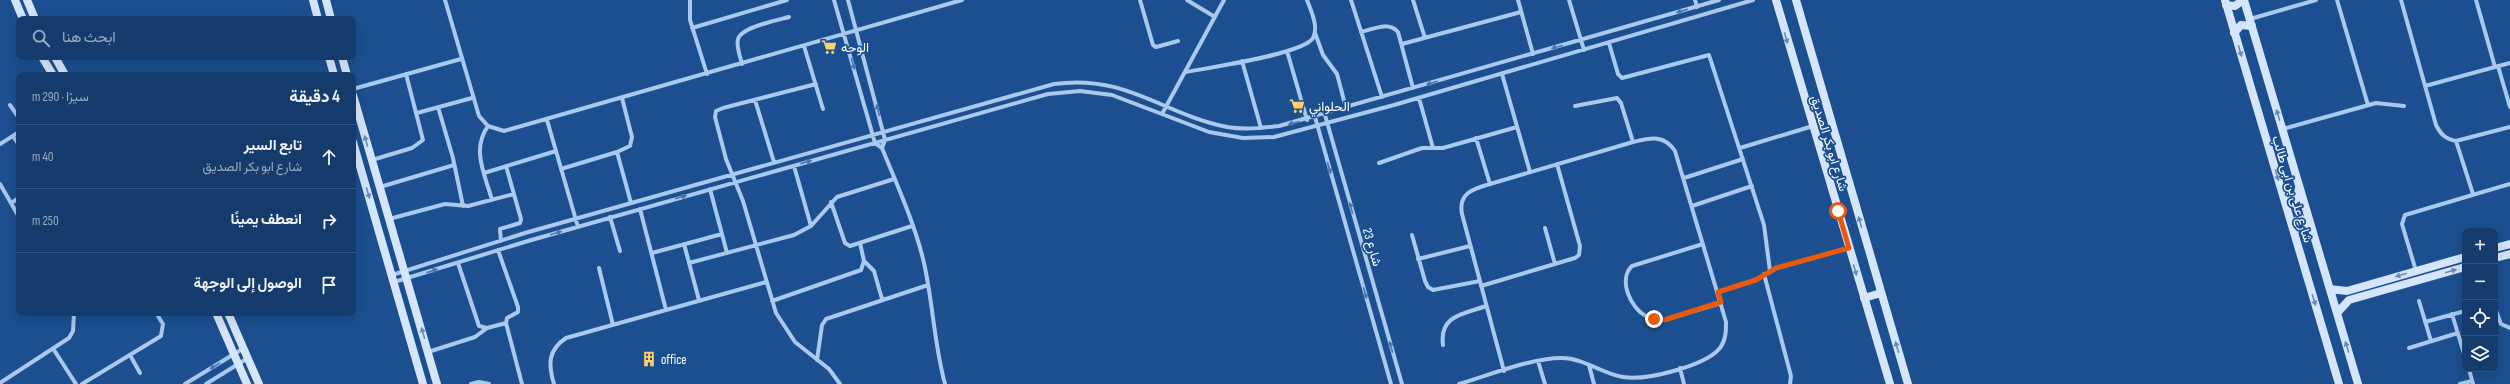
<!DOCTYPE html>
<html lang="ar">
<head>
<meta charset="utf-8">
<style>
	body { margin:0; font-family:"Sofia Sans Condensed",Vazirmatn,sans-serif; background:#1d4271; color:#f1f3f6; direction:rtl }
	.controls { position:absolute; right:12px; bottom:12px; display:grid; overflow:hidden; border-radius:8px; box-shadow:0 4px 16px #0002 }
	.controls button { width:36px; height:36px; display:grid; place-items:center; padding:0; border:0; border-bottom:1px solid #33557e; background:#143b6b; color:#f1f3f6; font:20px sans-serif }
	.stop { position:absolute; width:12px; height:12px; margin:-9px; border:3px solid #ea580c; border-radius:50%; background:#fff }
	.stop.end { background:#ea580c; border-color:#fff; box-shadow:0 1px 4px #0008 }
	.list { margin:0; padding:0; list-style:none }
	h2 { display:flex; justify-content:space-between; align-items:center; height:52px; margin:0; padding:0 16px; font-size:17px }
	h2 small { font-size:13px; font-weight:400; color:#9dadc1 }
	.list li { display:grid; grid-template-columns:26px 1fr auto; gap:12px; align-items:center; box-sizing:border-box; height:64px; padding:0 16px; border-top:1px solid #33557e }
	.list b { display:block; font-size:15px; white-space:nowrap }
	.list p { margin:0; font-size:13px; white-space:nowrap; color:#9dadc1 }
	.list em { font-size:13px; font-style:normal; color:#9dadc1 }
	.icon { flex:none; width:22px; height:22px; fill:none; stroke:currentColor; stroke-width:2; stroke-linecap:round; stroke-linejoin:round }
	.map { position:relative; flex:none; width:2510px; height:384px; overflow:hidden; direction:ltr }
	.search { position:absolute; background:#143b6b; box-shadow:0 4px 16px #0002; left:16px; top:16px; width:340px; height:44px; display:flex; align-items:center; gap:10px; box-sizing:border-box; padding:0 14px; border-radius:8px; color:#9dadc1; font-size:15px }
	.panel { position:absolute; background:#143b6b; box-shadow:0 4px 16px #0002; left:16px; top:72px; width:340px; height:244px; border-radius:8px; direction:rtl }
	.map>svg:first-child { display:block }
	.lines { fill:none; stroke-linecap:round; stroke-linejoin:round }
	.street { stroke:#a9c9ee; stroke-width:4 }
	.secondary { stroke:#d6e6fa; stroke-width:8 }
	.oneway { fill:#4674ac }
	.oneway2 { fill:#668bba }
	.route { stroke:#ea580c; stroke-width:5 }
	.labels { text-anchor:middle; stroke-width:3.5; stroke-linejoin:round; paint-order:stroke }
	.poi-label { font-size:13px; fill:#fff; stroke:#1b4f8f; text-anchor:start }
	.street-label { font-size:13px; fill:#fff; stroke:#1b4f8f }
</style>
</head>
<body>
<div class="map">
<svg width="2510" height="384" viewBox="0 0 2510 384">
	<rect width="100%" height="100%" fill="#1b4f8f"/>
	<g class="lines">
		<path class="street" d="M445 0 479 116 488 126 504 131 962 0
			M690 0V20L707 74
			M834 0 875 143 882 148C897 185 915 224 924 263 933 303 934 344 945 384
			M848 0 883 132 885 140 882 148
			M1140 0 1153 45 1156 47 1178 41
			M1187 0 1215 17
			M1351 0 1382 97
			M1413 0 1425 38
			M1518 0 1533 54
			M1569 0 1584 50
			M1695 0 1697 7
			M2337 0 2368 105
			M2401 0 2436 125C2441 135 2446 139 2456 141L2510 127
			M2476 0 2495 67
			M2250 19 2316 0
			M692 28 787 0
			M1361 32C1374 29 1388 21 1398 32L1413 88
			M1315 33 1323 55 1337 74 1346 108
			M1609 43 1618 74 1622 78 1709 55 1764 225 1770 271
			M1402 44 1521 12
			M804 46 823 109
			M1287 51 1307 120
			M1242 61 1261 128
			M742 64C740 56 736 46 738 39 741 27 778 20 789 17
			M2498 66 2510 107
			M1186 72C1207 68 1304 54 1313 38 1319 27 1311 11 1307 0
			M1502 74 1530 172
			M816 84 723 108 716 111 715 117 726 159 743 201 776 313 795 342 829 369 840 384
			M2425 86 2510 63
			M353 89 461 59
			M1419 98 1433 148
			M755 100 774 162
			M10 105 19 118
			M1575 106 1617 98 1621 103 1633 142
			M438 107 453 158 463 206
			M417 113 472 98
			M1162 114 1224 0
			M1325 115 1402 384
			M1315 117 1391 384
			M547 120 578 227
			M488 126C471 150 485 174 492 200
			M2283 129 2376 103 2404 106
			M13 136 19 145
			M1476 138 1490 184
			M2456 141 2473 194
			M0 144 19 132
			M1740 148 1813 126
			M617 152 631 203
			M372 160 412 148 423 140 406 74
			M1379 163 1422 148H1443L1517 127
			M794 166 811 226
			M561 169 617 152 630 146 632 137 622 98
			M484 173 556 151
			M1684 178 1743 159
			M0 184 19 217
			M380 187 454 165
			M710 189 727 253
			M831 202 845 243 850 246 912 226
			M11 203 19 198
			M1692 206 1752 186
			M640 209 666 310
			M610 217 620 251
			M389 219 445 204 468 206 514 194
			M1545 228 1555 264
			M1412 235 1425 281 1428 287 1433 290 1480 281
			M501 241 500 229 520 223 521 219 506 166
			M684 244 699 300
			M1703 244 1632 266C1618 279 1630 308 1646 316 1651 319 1657 319 1664 320L1721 303
			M498 250 518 307V312L507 318 506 323 522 384
			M652 253 722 234
			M1418 259 1470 246
			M864 261 874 271 882 299
			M458 263 479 326 487 328 506 323
			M689 263 794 235 811 226 837 197 894 179
			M599 268 613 325
			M2416 271 2402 224 2405 215 2510 184
			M1764 274 1791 376 1790 384
			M392 275 525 233 1054 84C1127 74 1162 114 1227 127 1244 130 1262 128 1279 126L1719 0
			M394 282 528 241 1048 94 1080 91 1112 95 1209 132 1243 138 1274 137 1394 105 1753 0
			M1481 286 1575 258 1579 255 1580 246 1557 164
			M1718 292 1755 280 1777 268 1849 248
			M772 301 861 270 864 261 860 243
			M2419 301 2431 341
			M2495 308 2501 324 2510 328
			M2452 314 2465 357
			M2425 322 2465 311
			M1443 345C1439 315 1464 314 1486 306
			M2409 348 2458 333
			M54 350 76 384
			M428 352 475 337 487 328
			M130 355 140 373
			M817 360 822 325 826 319 928 285
			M1538 361 1545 384
			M1589 365 1594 384
			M1680 368 1684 384
			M2469 369 2473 384
			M0 383 69 338 73 331 74 313
			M82 384 161 336 163 324 156 313
			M185 384 244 348
			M206 384 248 358
			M471 384 479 382 489 384
			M554 384C548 364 548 350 566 338L766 282
			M1459 384C1490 375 1530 358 1562 358 1584 358 1602 374 1623 377 1646 381 1705 366 1720 348 1726 340 1726 331 1726 322L1675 151C1664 134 1650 138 1633 142L1490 184C1473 189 1458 193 1462 214L1504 371
			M2460 384 2472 381"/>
		<path class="secondary" d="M15 0 23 19
			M27 0 35 19
			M313 0 318 19
			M326 0 331 19
			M1776 0 1890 384
			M1796 0 1908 384
			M2225 0 2339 384
			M2244 0 2358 384
			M2226 5 2235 6 2243 0
			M2234 33 2241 25 2252 26
			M42 57 53 75
			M55 57 65 75
			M329 57 334 75
			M342 57 347 75
			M353 95 437 384
			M353 142 423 384
			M2283 193 2293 201 2297 198 2299 188
			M2295 231V222L2300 218 2310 226
			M2495 248 2510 244
			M2495 258 2510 254
			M2330 289 2347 291 2465 257
			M1864 298 1881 293
			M216 313 247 384
			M228 313 259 384
			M2337 313 2349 300 2465 267"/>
	</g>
	<defs><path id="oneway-solid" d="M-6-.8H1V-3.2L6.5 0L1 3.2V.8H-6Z"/></defs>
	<g class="oneway">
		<use href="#oneway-solid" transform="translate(1682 11) rotate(164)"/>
		<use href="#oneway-solid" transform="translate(1557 47) rotate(165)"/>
		<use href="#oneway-solid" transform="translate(853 64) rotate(74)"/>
		<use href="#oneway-solid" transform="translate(1432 83) rotate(164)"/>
		<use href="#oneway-solid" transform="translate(878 110) rotate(-104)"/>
		<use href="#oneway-solid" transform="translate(1294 123) rotate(167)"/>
		<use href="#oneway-solid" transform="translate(806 162) rotate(-16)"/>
		<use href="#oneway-solid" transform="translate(1329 168) rotate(74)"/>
		<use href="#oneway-solid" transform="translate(681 197) rotate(-16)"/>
		<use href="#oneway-solid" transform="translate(1351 208) rotate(-106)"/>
		<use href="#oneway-solid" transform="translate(556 233) rotate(-16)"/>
		<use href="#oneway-solid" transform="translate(432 271) rotate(-17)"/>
		<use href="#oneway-solid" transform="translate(1365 293) rotate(74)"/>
		<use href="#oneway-solid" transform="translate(1391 347) rotate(-106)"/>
		<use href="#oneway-solid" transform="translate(215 366) rotate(148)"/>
	</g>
	<g class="oneway2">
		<use href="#oneway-solid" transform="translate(1786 38) rotate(74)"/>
		<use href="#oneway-solid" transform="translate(2240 51) rotate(73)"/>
		<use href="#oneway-solid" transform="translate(2278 115) rotate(-107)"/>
		<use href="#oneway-solid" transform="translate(366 141) rotate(-106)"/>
		<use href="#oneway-solid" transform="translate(2277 175) rotate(74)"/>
		<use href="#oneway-solid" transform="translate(368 193) rotate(73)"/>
		<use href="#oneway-solid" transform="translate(1860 222) rotate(-107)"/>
		<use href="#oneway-solid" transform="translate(1855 270) rotate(74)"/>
		<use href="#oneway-solid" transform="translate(2451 271) rotate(-16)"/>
		<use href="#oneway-solid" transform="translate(2401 275) rotate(164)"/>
		<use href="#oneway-solid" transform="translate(2314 300) rotate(73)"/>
		<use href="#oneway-solid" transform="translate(423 333) rotate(-106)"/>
		<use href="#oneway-solid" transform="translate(1897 347) rotate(-107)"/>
		<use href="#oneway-solid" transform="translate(2347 347) rotate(-107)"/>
	</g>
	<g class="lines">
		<path class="route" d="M1654 319 1664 320 1721 302 1718 292 1756 280 1776 268 1849 248 1838 211"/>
	</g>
	<defs>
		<g id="supermarket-bare" transform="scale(1.2)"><path d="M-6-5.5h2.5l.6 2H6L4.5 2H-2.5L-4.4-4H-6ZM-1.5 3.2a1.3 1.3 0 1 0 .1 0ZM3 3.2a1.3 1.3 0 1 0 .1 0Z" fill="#ffd166" stroke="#1b4f8f" stroke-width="2.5" paint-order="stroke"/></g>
		<g id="building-bare" transform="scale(1.2)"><path d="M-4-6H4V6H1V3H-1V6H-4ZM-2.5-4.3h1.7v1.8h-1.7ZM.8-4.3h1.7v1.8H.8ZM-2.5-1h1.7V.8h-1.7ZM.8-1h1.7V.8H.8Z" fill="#ffd166" stroke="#1b4f8f" stroke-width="2.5" paint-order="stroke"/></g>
	</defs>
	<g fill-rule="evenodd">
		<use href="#supermarket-bare" x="829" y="47"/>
		<use href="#supermarket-bare" x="1297" y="106"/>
		<use href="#building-bare" x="649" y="359"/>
	</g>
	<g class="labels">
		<g class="poi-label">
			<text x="841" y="52">الوحه</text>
			<text x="1309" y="111">الحلواني</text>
			<text x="661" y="364">office</text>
		</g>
		<g class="street-label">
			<text transform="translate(1830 143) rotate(73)" y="5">شارع ابو بكر الصديق</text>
			<text transform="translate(2293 189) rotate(73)" y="5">شارع على بن ابى طالب</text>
			<text transform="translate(1373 247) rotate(74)" y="5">شارع 23</text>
		</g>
	</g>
</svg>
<div class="controls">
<button>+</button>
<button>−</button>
<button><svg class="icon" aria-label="locate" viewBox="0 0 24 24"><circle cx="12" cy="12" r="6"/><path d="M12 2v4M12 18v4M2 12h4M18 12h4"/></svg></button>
<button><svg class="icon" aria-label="layers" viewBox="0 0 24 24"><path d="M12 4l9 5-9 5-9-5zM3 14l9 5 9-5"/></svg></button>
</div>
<div class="stop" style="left:1838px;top:211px"></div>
<div class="stop end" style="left:1654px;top:319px"></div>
<div class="search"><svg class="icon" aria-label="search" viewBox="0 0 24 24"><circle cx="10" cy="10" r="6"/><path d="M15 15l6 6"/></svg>ابحث هنا</div>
<section class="panel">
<h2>4 دقيقة<small>سيرًا · 290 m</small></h2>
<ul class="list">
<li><svg class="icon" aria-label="ahead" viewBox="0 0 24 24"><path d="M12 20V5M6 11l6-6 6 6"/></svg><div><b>تابع السير</b><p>شارع ابو بكر الصديق</p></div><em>40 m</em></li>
<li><svg class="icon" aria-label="right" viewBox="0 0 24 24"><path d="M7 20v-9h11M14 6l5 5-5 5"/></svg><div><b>انعطف يمينًا</b></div><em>250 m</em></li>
<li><svg class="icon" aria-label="arrive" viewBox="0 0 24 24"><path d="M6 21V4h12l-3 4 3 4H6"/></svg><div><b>الوصول إلى الوجهة</b></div></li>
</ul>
</section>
</div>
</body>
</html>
